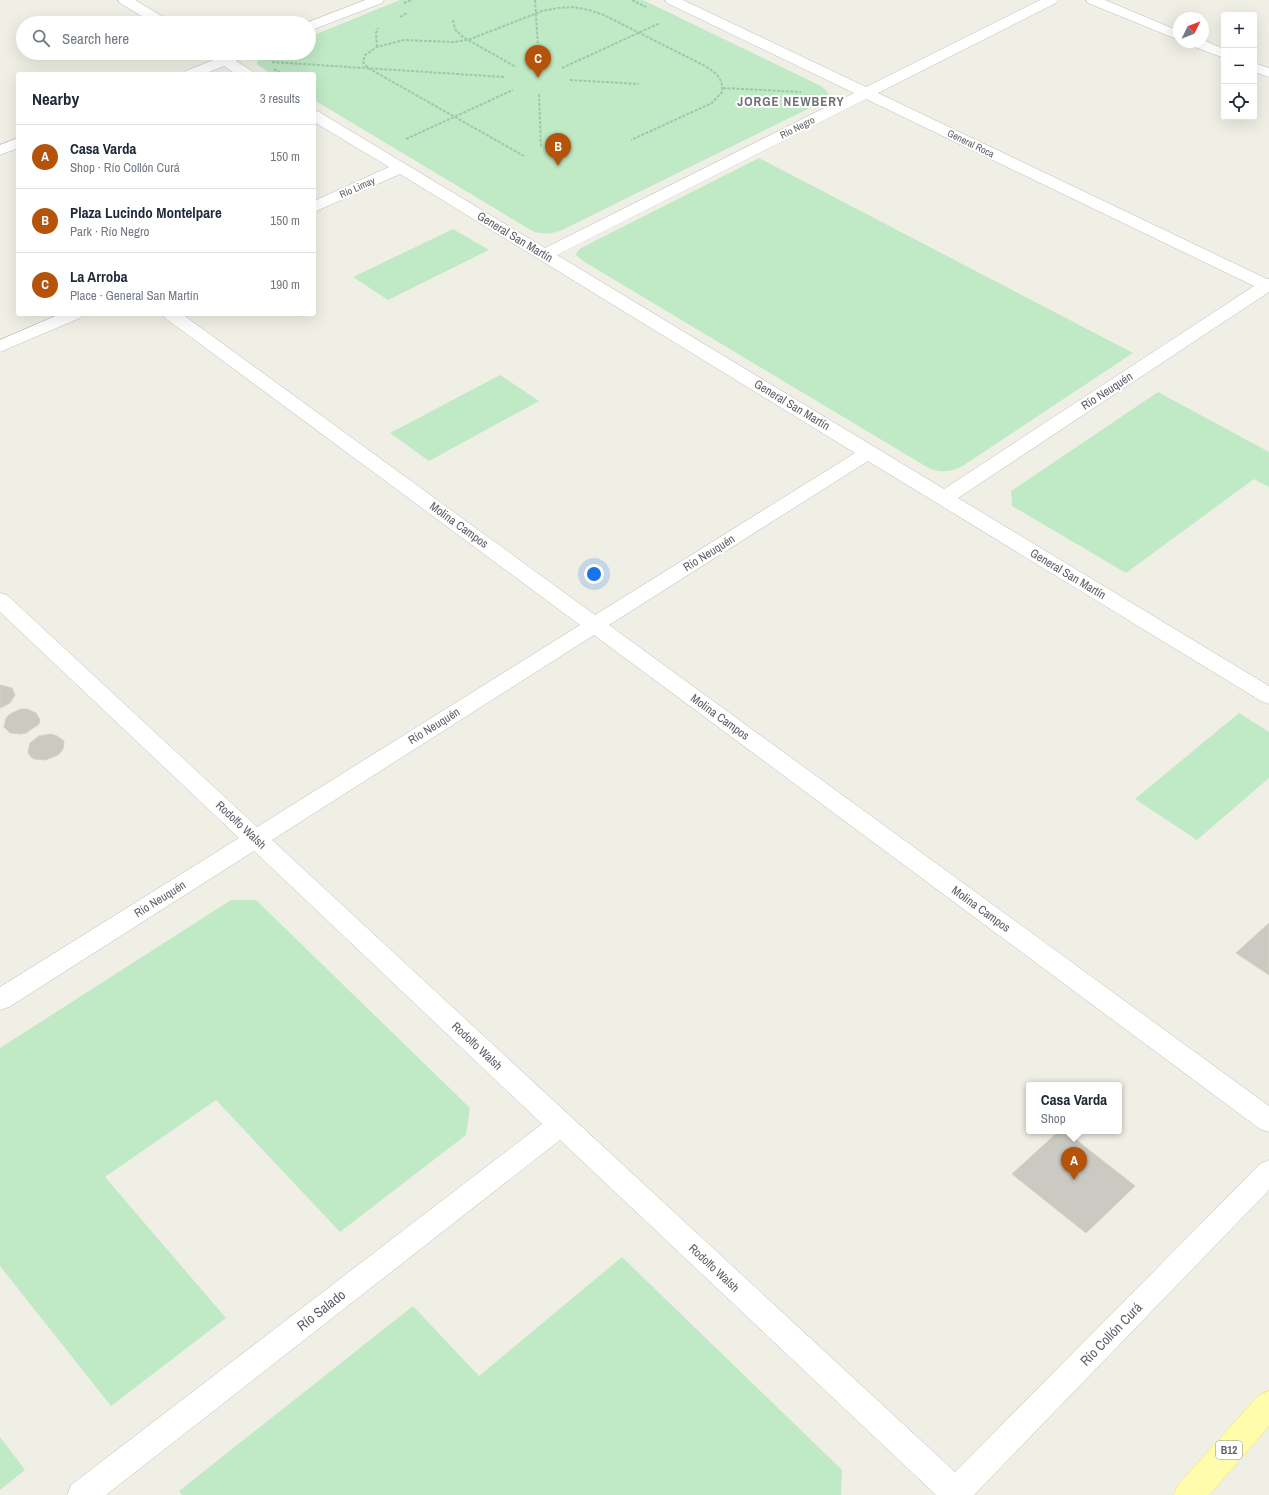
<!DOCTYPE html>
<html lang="en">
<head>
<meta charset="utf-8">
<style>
	body { margin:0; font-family:"Archivo Narrow",sans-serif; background:#f6f6f7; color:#1f2937 }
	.controls { position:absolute; right:12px; top:12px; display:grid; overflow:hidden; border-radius:4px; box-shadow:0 4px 16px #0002 }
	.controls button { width:36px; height:36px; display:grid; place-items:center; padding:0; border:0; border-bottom:1px solid #e0e1e3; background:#fff; color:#1f2937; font:20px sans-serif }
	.compass { position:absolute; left:1173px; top:12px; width:36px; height:36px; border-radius:50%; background:#fff; box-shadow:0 4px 16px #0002; rotate:47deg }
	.you { position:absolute; left:594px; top:574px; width:14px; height:14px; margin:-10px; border:3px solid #fff; border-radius:50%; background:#1a73e8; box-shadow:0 0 0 6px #1a73e833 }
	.badge { display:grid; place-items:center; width:26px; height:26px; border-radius:50%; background:#b45309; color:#fff; font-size:13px; font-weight:700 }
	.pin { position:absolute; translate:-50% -33px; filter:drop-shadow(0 1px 2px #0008) }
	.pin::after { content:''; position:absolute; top:21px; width:14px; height:12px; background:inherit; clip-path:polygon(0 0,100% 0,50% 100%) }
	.popup { position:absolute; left:1026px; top:1082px; width:96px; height:52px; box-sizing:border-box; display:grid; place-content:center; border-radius:4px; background:#fff; filter:drop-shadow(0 1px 3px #0005); font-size:13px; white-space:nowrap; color:#747a83 }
	.popup b { font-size:15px; color:#1f2937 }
	.popup::after { content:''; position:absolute; left:50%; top:100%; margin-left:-8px; border:8px solid transparent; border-top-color:#fff }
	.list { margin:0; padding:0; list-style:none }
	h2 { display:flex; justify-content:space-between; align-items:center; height:52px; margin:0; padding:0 16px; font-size:17px }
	h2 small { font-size:13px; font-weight:400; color:#747a83 }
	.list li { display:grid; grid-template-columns:26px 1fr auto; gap:12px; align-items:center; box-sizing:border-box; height:64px; padding:0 16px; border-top:1px solid #e0e1e3 }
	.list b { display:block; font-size:15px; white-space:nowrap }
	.list p { margin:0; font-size:13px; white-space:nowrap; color:#747a83 }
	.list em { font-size:13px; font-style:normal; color:#747a83 }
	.icon { flex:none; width:22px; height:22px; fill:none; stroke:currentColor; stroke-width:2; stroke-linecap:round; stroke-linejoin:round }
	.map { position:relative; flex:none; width:1269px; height:1495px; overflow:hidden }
	.search { position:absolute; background:#fff; box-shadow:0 4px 16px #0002; left:16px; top:16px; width:300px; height:44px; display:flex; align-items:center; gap:10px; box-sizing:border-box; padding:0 14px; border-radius:22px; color:#747a83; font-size:15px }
	.panel { position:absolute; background:#fff; box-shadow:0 4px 16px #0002; left:16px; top:72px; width:300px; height:244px; border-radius:4px }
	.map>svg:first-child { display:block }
	.green { fill:#c0e9c6 }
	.building { fill:#cbc9c2; stroke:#d5d2c3 }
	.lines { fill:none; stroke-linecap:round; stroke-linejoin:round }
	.street-casing { stroke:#babcc1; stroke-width:1 }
	.primary-casing { stroke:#f9e155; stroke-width:1 }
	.path { stroke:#99caad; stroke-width:2; stroke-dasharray:3 1.5; stroke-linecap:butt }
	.street { fill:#fff; fill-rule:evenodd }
	.primary { fill:#fffdab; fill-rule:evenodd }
	.labels { text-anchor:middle; stroke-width:4; stroke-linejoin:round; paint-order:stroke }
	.far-street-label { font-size:10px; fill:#5d6066; stroke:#fff }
	.shield { fill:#fff; stroke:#8e9094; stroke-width:1 }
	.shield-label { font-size:11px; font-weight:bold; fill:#5d6066 }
	.street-label { font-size:12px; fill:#5d6066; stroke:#fff }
	.far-district-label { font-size:13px; font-weight:bold; letter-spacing:1px; fill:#6e7178; stroke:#fff }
	.near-street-label { font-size:14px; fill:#5d6066; stroke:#fff }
</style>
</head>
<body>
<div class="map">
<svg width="1269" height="1495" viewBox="0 0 1269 1495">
	<rect width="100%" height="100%" fill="#f0efe5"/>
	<path class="green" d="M400 0H643L821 86 827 91 829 96 822 102 560 231C551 234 543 234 534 232L314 100V74H271L257 64 258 59 270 53H309V37Z
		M759 158 1133 353 964 465C952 472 940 474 927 467L583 261 576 255 577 252 581 248Z
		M453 229 489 250 388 300 353 277Z
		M500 375 539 401 429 461 390 433Z
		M1158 392 1269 452V487L1254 479 1126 573 1012 506 1011 491Z
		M1239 713 1269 732V778L1197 840 1135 799Z
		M231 900H256L470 1108 466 1135 340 1232 216 1100 105 1177 226 1318 111 1406 0 1266V1048Z
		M622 1257 842 1470 841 1495H182L179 1491 413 1306 479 1376Z
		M0 1437 25 1470 0 1490Z"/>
	<path class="building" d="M0 685 12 688 15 695 10 703 0 708Z
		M21 709H27L36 713 40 720 39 724 26 733 20 734 10 733 4 727 6 718 10 714Z
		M51 734 57 736 64 741 63 749 60 753 56 756 45 760 34 759 30 756 28 752 30 743 39 736Z
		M1269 923V975L1236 953Z
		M1059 1131H1065L1135 1186 1086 1233 1012 1174Z"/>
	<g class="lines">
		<g class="street-casing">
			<path id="street" d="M118 0H135L168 20 170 23H153L120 3Z
				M365 0H384L382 3 309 31V23H306Z
				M665 0H683L866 87 1040 0H1058L1056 3 878 93 1267 279H1269V292L958 498 1269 686V704L1261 701 868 461 609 625 1269 1106V1132L1260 1129 594 635 272 840 955 1472 1260 1164 1269 1160V1190L974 1495H936L560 1140 106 1495H67L71 1485 542 1124 254 851 9 1007 0 1010V987L239 838 0 612V593L7 595 257 827 580 625 165 318 162 314H182L595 615 855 453 400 174 314 212V201L389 167 314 122V110L319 112 545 248 854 93 667 3ZM866 99 1254 286 944 489 557 255Z
				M1086 0H1105L1179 31V40L1088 3Z
				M1203 40 1224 49V58L1189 45 1187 42H1203Z
				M209 53H222L226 55 231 53H251L249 56 236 61 252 71 254 74H236L224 66 204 74H184L186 71 213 60 208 55Z
				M1254 63 1269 68V77L1254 72Z
				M18 138V148L0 155V145Z
				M60 314H83L80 318 0 352V340Z"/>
		</g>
		<g class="primary-casing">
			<path id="primary" d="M1269 1391V1426L1209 1495H1174L1178 1485 1259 1395Z"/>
		</g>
		<path class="path" d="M535 0 539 63
			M632 0 646 7
			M404 3 412 0
			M400 17 407 13
			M453 20 455 29 463 37 516 67
			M377 47 376 33 378 28
			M271 58 282 53
			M272 62 504 77
			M562 68 660 23
			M274 69 282 74
			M570 80 639 84
			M723 88 801 92
			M539 94 541 148
			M406 139 513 90
			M524 156 368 68 363 62 365 55 377 47 404 40 453 42 468 40 542 11 558 8 573 7 589 10 604 15 703 65C714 71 724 78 722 92L712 103 631 140"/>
		<use href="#street" class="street"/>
		<use href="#primary" class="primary"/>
	</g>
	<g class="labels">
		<g class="far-street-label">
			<text transform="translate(797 127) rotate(-27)" y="4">Río Negro</text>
			<text transform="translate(971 143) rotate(26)" y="4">General Roca</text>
			<text transform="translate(357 187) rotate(-24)" y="4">Río Limay</text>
		</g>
		<rect class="shield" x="1216" y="1441" width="26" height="18" rx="3"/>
		<g class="shield-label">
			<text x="1229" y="1454">B12</text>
		</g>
		<g class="street-label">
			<text transform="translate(515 237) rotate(31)" y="4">General San Martín</text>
			<text transform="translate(1107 391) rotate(-33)" y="4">Río Neuquén</text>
			<text transform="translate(792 405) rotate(31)" y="4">General San Martín</text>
			<text transform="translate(459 525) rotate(36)" y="4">Molina Campos</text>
			<text transform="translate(709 553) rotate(-32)" y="4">Río Neuquén</text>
			<text transform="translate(1068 574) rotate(31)" y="4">General San Martín</text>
			<text transform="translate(720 717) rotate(36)" y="4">Molina Campos</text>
			<text transform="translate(434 726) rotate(-32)" y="4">Río Neuquén</text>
			<text transform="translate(241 825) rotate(43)" y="4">Rodolfo Walsh</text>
			<text transform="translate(160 899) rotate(-32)" y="4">Río Neuquén</text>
			<text transform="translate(981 909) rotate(36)" y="4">Molina Campos</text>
			<text transform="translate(477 1046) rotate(43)" y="4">Rodolfo Walsh</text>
			<text transform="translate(714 1268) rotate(43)" y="4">Rodolfo Walsh</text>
		</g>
		<g class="far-district-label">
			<text x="791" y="106">JORGE NEWBERY</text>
		</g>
		<g class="near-street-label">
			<text transform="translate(321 1310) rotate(-38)" y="5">Río Salado</text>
			<text transform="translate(1111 1334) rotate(-46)" y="5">Río Collón Curá</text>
		</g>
	</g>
</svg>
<div class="controls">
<button>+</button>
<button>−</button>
<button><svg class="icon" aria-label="locate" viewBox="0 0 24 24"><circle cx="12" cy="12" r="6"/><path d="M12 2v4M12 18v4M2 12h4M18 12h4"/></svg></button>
</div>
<svg class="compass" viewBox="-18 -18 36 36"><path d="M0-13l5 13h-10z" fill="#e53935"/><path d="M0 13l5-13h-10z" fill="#747a83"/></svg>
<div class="you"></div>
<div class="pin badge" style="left:1074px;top:1180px">A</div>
<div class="popup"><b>Casa Varda</b>Shop</div>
<div class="pin badge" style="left:558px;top:166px">B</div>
<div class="pin badge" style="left:538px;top:78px">C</div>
<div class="search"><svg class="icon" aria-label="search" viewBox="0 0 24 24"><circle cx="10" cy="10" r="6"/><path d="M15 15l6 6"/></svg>Search here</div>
<section class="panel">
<h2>Nearby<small>3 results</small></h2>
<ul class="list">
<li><span class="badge">A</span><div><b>Casa Varda</b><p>Shop · Río Collón Curá</p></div><em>150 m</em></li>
<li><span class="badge">B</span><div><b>Plaza Lucindo Montelpare</b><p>Park · Río Negro</p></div><em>150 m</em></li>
<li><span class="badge">C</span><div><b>La Arroba</b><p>Place · General San Martín</p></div><em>190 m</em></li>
</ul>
</section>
</div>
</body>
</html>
